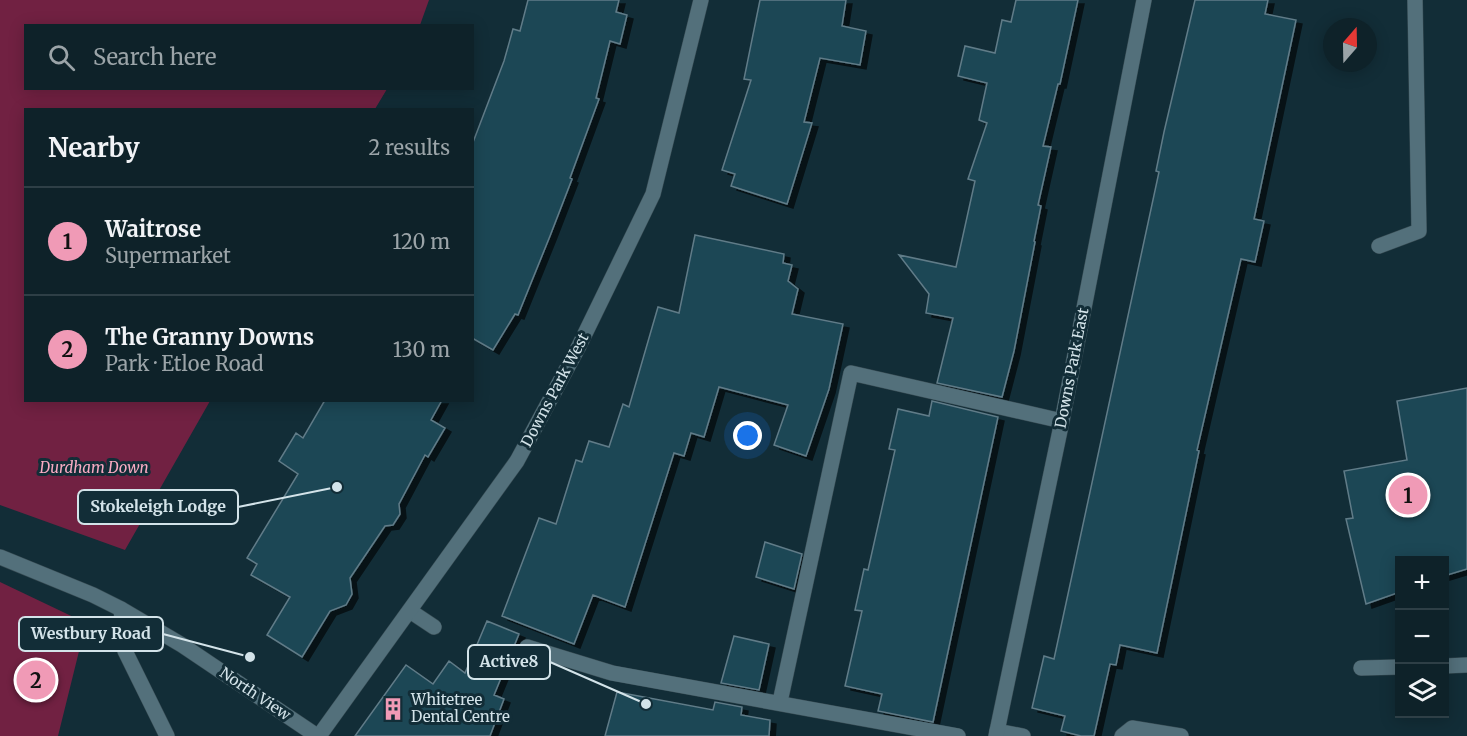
<!DOCTYPE html>
<html lang="en">
<head>
<meta charset="utf-8">
<style>
	body { margin:0; font-family:Merriweather,serif; background:#172a31; color:#f1f3f6 }
	.controls { position:absolute; right:18px; bottom:18px; display:grid; overflow:hidden; border-radius:0px; box-shadow:0 3px 15px #0003 }
	.controls button { width:54px; height:54px; display:grid; place-items:center; padding:0; border:0; border-bottom:2px solid #2e3f46; background:#0e2229; color:#f1f3f6; font:30px sans-serif }
	.compass { position:absolute; left:1323px; top:18px; width:54px; height:54px; border-radius:50%; background:#0e2229; box-shadow:0 3px 15px #0003; rotate:20deg }
	.you { position:absolute; left:748px; top:436px; width:21px; height:21px; margin:-15px; border:4px solid #fff; border-radius:50%; background:#1a73e8; box-shadow:0 0 0 9px #1a73e833 }
	.badge { display:grid; place-items:center; width:39px; height:39px; border-radius:50%; background:#f09ab6; color:#111; font-size:20px; font-weight:700 }
	.pin { position:absolute; translate:-50% -50%; border:3px solid #fff; box-shadow:0 2px 6px #0006 }
	.list { margin:0; padding:0; list-style:none }
	h2 { display:flex; justify-content:space-between; align-items:center; height:78px; margin:0; padding:0 24px; font-size:26px }
	h2 small { font-size:20px; font-weight:400; color:#9ba4a8 }
	.list li { display:grid; grid-template-columns:39px 1fr auto; gap:18px; align-items:center; box-sizing:border-box; height:108px; padding:0 24px; border-top:2px solid #2e3f46 }
	.list b { display:block; font-size:22px; white-space:nowrap }
	.list p { margin:0; font-size:20px; white-space:nowrap; color:#9ba4a8 }
	.list em { font-size:20px; font-style:normal; color:#9ba4a8 }
	.icon { flex:none; width:33px; height:33px; fill:none; stroke:currentColor; stroke-width:2; stroke-linecap:round; stroke-linejoin:round }
	.map { position:relative; flex:none; width:1467px; height:736px; overflow:hidden }
	.search { position:absolute; background:#0e2229; box-shadow:0 3px 15px #0003; left:24px; top:24px; width:450px; height:66px; display:flex; align-items:center; gap:15px; box-sizing:border-box; padding:0 21px; border-radius:0px; color:#9ba4a8; font-size:22px }
	.panel { position:absolute; background:#0e2229; box-shadow:0 3px 15px #0003; left:24px; top:108px; width:450px; height:294px; border-radius:0px }
	.map>svg:first-child { display:block }
	.green { fill:#712142 }
	.building { fill:#1e4655; stroke:#607c88; stroke-width:1.5; filter:url(#shadow) }
	.lines { fill:none; stroke-linecap:round; stroke-linejoin:round }
	.lane-casing { stroke:#374b53; stroke-width:16 }
	.street-casing { stroke:#374b53; stroke-width:16 }
	.secondary-casing { stroke:#374b53; stroke-width:16 }
	.lane { stroke:#53707b; stroke-width:15 }
	.street { stroke:#53707b; stroke-width:15 }
	.secondary { stroke:#53707b; stroke-width:15 }
	.labels { text-anchor:middle; stroke-width:6; stroke-linejoin:round; paint-order:stroke }
	.street-label { font-size:15px; fill:#d3e3e9; stroke:#122d37 }
	.park-label { font-size:15px; font-style:italic; fill:#f9abc3; stroke:#122d37 }
	.poi-label { font-size:15px; fill:#d3e3e9; stroke:#122d37; text-anchor:start }
	.leader { fill:none; stroke:#d3e3e9; stroke-width:2 }
	.callout-dot { fill:#d3e3e9; stroke:#122d37; stroke-width:2 }
	.callout { fill:#122d37; stroke:#d3e3e9; stroke-width:2 }
	.callout-label { font-size:16px; text-anchor:middle; font-weight:bold; fill:#d3e3e9 }
</style>
</head>
<body>
<div class="map">
<svg width="1467" height="736" viewBox="0 0 1467 736">
	<defs>
		<filter id="shadow"><feDropShadow dx="6" dy="4" stdDeviation="0" flood-color="#0009"/></filter>
	</defs>
	<rect width="100%" height="100%" fill="#122d37"/>
	<path class="green" d="M0 0H429L420 25 26 26V88L387 89 375 109 26 110V400L210 401 125 550 0 505Z
		M0 582 86 623 58 736H0Z"/>
	<path class="building" d="M528 0H619L616 12 627 15 620 44 610 41 596 98 599 99 570 178 572 179 550 236 518 315 515 314 493 350 472 338V145L504 61 513 29 520 31Z
		M760 0H846L842 26 866 31 860 65 820 58 804 122 812 123 787 204 731 186 735 174 722 170 751 80 744 79Z
		M1016 0H1078L1060 84H1058L1043 146 1051 147 1038 205 1041 206 1034 241 1035 242 1014 351 1002 397 937 383 953 318 926 313 929 294 899 255 956 267 975 181 968 179 987 123 979 120 987 83 958 76 965 46 995 53 1002 20 1011 22Z
		M1195 0H1268L1265 14 1296 20 1254 219 1264 221 1255 262 1241 259 1197 450 1199 451 1157 653 1120 645 1116 665 1110 664 1094 736H1081L1061 731 1065 716 1032 708 1044 656 1054 659 1159 172 1156 171 1164 132Z
		M695 235 784 254 783 263 792 265 788 281 798 289 792 314 843 324 829 389 806 456 774 445 788 405 719 387 704 437 691 433 684 456 674 453 625 607 593 595 574 644 502 616 539 518 556 524 576 460 582 462 589 441 609 447 623 404 629 407 658 307 679 313Z
		M1467 388V569L1444 576V561H1400V592L1366 604 1346 519 1353 518 1344 471 1407 460 1397 401Z
		M325 400H442L431 420 445 428 428 457 425 455 399 504 400 514 393 525 385 526 350 578 352 594 346 605 330 611 302 657 267 635 290 597 251 575 257 564 247 558 298 474 279 461 296 433 303 438Z
		M932 401 998 417 933 722 878 711 882 694 845 686 862 611 855 610 864 569 868 570 895 450 889 449 898 409 929 416Z
		M765 542 802 554 794 589 756 577Z
		M487 621 519 634 494 695 504 699 490 736H355L406 665 433 684 449 661 465 673Z
		M734 636 769 644 759 690 721 683Z
		M617 692 713 710 715 702 742 707 741 715 770 720 769 736H605Z"/>
	<g class="lines">
		<g class="lane-casing">
			<path id="lane" d="M1379 246 1419 231 1415 0
				M410 611 434 627
				M527 647 612 673 958 736
				M1444 666 1467 665
				M1361 668 1400 667
				M780 702 851 373 1062 421
				M997 731 1023 736
				M1122 736 1132 728 1181 736"/>
		</g>
		<g class="street-casing">
			<path id="street" d="M121 609 125 651 167 736
				M319 736 517 461 579 346 653 194 701 0
				M996 736 1062 421 1144 0"/>
		</g>
		<g class="secondary-casing">
			<path id="secondary" d="M0 557 93 595 121 609 182 645 317 736"/>
		</g>
		<use href="#lane" class="lane"/>
		<use href="#street" class="street"/>
		<use href="#secondary" class="secondary"/>
	</g>
	<defs>
		<g id="building-bare" transform="scale(1.8)"><path d="M-4-6H4V6H1V3H-1V6H-4ZM-2.5-4.3h1.7v1.8h-1.7ZM.8-4.3h1.7v1.8H.8ZM-2.5-1h1.7V.8h-1.7ZM.8-1h1.7V.8H.8Z" fill="#f09ab6" stroke="#122d37" stroke-width="2.5" paint-order="stroke"/></g>
	</defs>
	<g fill-rule="evenodd">
		<use href="#building-bare" x="393" y="709"/>
	</g>
	<g class="labels">
		<g class="street-label">
			<text transform="translate(1072 368) rotate(-79)" y="5">Downs Park East</text>
			<text transform="translate(555 390) rotate(-62)" y="5">Downs Park West</text>
			<text transform="translate(255 694) rotate(34)" y="5">North View</text>
		</g>
		<g class="park-label">
			<text x="94" y="473">Durdham Down</text>
		</g>
		<g class="poi-label">
			<text x="411" y="705">Whitetree<tspan x="411" dy="17">Dental Centre</tspan></text>
		</g>
	</g>
	<path class="leader" d="M337 487L238 507M250 657L163 634M646 704L550 662"/>
	<g class="callout-dot">
		<circle cx="337" cy="487" r="6"/>
		<circle cx="250" cy="657" r="6"/>
		<circle cx="646" cy="704" r="6"/>
	</g>
	<g class="callout">
		<rect x="78" y="490" width="160" height="34" rx="6"/>
		<rect x="19" y="617" width="144" height="34" rx="6"/>
		<rect x="468" y="645" width="82" height="34" rx="6"/>
	</g>
	<g class="callout-label">
		<text x="158" y="512">Stokeleigh Lodge</text>
		<text x="91" y="639">Westbury Road</text>
		<text x="509" y="667">Active8</text>
	</g>
</svg>
<div class="controls">
<button>+</button>
<button>−</button>
<button><svg class="icon" aria-label="layers" viewBox="0 0 24 24"><path d="M12 4l9 5-9 5-9-5zM3 14l9 5 9-5"/></svg></button>
</div>
<svg class="compass" viewBox="-18 -18 36 36"><path d="M0-13l5 13h-10z" fill="#e53935"/><path d="M0 13l5-13h-10z" fill="#9ba4a8"/></svg>
<div class="you"></div>
<div class="pin badge" style="left:1408px;top:495px">1</div>
<div class="pin badge" style="left:36px;top:680px">2</div>
<div class="search"><svg class="icon" aria-label="search" viewBox="0 0 24 24"><circle cx="10" cy="10" r="6"/><path d="M15 15l6 6"/></svg>Search here</div>
<section class="panel">
<h2>Nearby<small>2 results</small></h2>
<ul class="list">
<li><span class="badge">1</span><div><b>Waitrose</b><p>Supermarket</p></div><em>120 m</em></li>
<li><span class="badge">2</span><div><b>The Granny Downs</b><p>Park · Etloe Road</p></div><em>130 m</em></li>
</ul>
</section>
</div>
</body>
</html>
